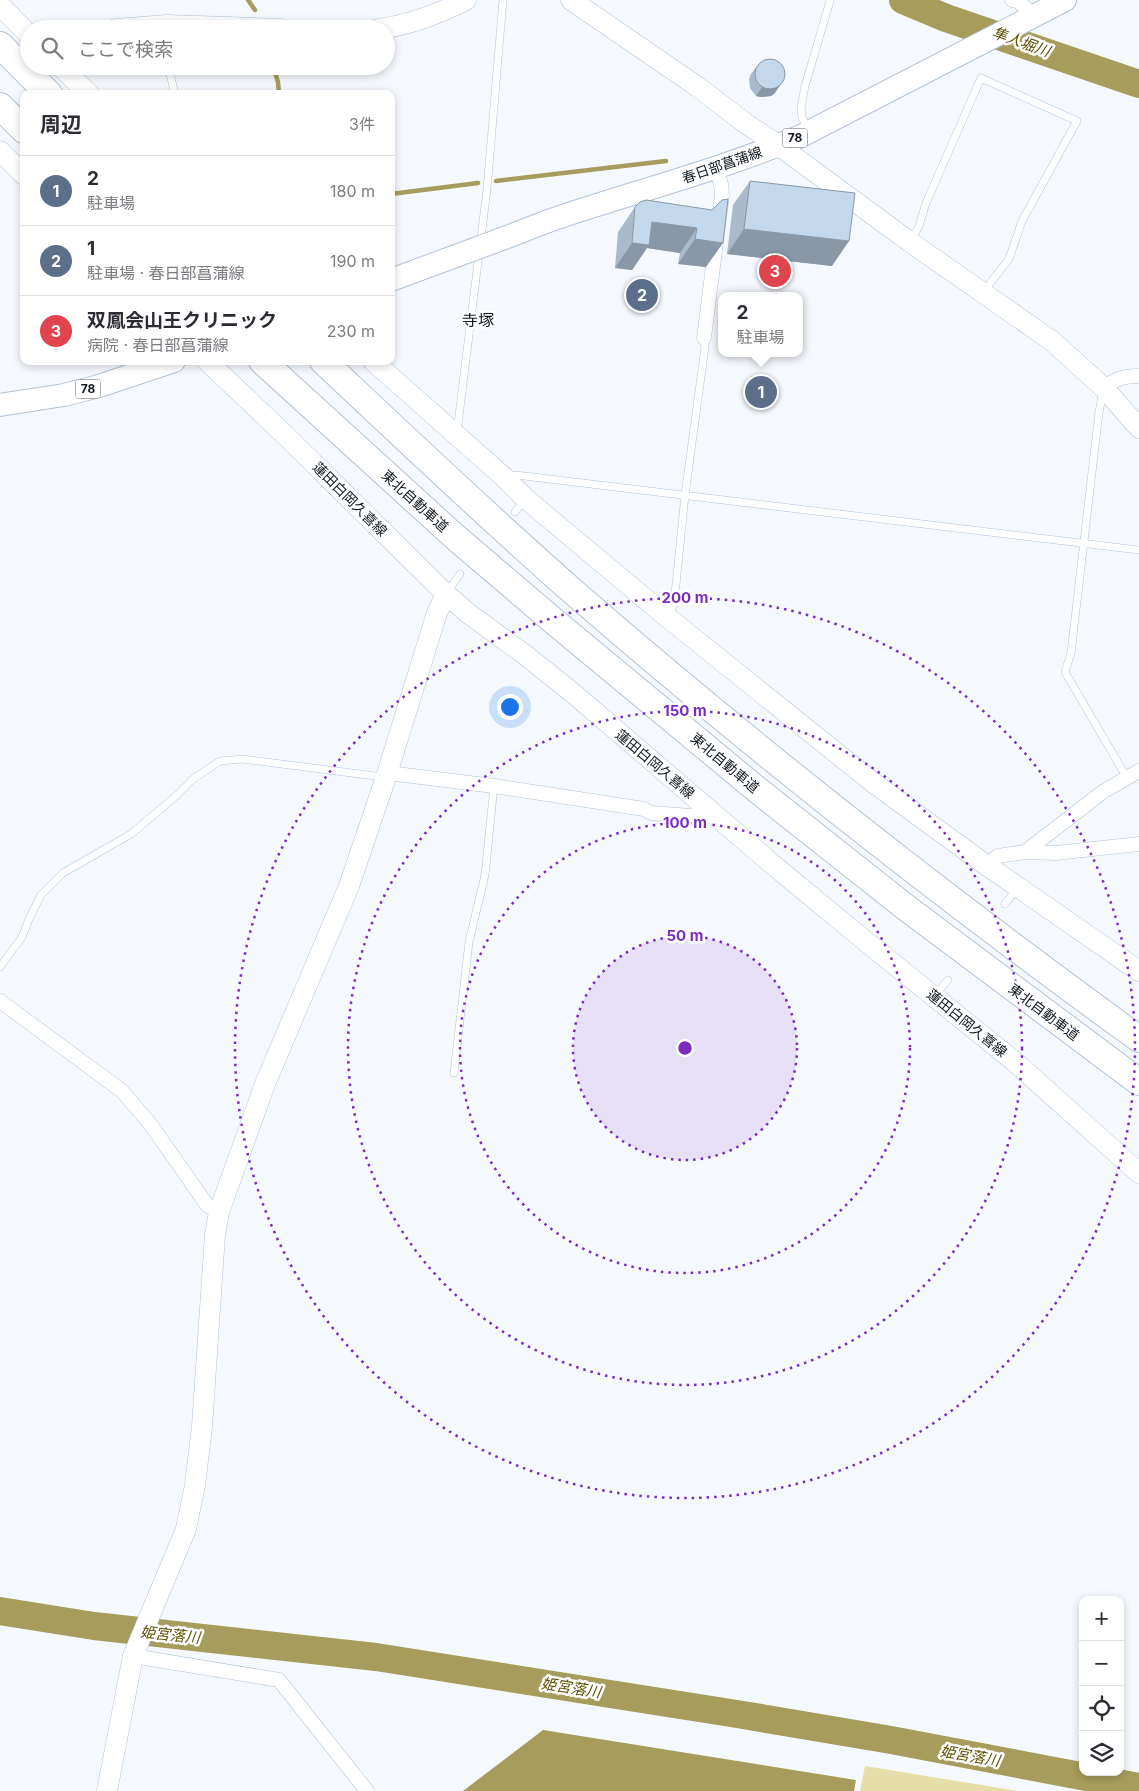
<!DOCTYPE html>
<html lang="ja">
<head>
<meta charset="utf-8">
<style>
	body { margin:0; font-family:Inter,"Noto Sans JP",sans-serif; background:#f2f2f3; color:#2b2b33 }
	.controls { position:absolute; right:15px; bottom:15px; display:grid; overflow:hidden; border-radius:10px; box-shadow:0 2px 8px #0003 }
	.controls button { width:45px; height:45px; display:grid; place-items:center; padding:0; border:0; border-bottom:1px solid #e1e1e2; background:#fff; color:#2b2b33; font:25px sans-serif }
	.you { position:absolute; left:509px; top:706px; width:18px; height:18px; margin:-12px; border:4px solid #fff; border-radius:50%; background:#1a73e8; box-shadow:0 0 0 8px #1a73e833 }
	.badge { display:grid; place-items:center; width:32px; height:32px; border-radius:50%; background:#7c6e0b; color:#fff; font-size:16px; font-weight:700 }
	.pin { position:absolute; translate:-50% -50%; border:2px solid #fff; box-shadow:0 1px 5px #0006 }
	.popup { position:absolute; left:718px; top:292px; width:85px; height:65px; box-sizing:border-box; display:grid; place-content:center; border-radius:10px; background:#fff; filter:drop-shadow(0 1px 4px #0005); font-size:16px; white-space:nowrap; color:#7c7c81 }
	.popup b { font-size:19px; color:#2b2b33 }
	.popup::after { content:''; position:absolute; left:50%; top:100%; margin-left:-10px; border:10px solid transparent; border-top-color:#fff }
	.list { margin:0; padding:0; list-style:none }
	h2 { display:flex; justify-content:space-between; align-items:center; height:65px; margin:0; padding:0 20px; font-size:21px }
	h2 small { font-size:16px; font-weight:400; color:#7c7c81 }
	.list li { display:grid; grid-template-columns:32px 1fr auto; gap:15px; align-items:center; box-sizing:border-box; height:70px; padding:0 20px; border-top:1px solid #e1e1e2 }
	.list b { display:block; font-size:19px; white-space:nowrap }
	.list p { margin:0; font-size:16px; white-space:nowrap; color:#7c7c81 }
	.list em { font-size:16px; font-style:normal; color:#7c7c81 }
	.icon { flex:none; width:28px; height:28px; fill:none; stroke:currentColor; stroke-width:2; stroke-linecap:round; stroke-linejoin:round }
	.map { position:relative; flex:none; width:1139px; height:1791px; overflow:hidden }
	.search { position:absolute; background:#fff; box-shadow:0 2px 8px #0003; left:20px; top:20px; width:375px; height:55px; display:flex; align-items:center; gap:12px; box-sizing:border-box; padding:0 18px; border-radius:28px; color:#7c7c81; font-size:19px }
	.panel { position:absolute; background:#fff; box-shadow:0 2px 8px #0003; left:20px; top:90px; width:375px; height:275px; border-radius:10px }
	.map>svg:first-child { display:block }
	.green { fill:#e6dea8 }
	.water { fill:#a69c5c }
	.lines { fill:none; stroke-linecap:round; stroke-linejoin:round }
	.stream { stroke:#a69c5c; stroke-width:4.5 }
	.river { stroke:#a69c5c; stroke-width:28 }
	.lane-casing { stroke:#b0c3d8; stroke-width:8 }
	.street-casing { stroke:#b0c3d8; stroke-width:15 }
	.secondary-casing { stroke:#b0c3d8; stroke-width:21 }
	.primary-casing { stroke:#b0c3d8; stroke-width:24 }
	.highway-casing { stroke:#b0c3d8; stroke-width:28 }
	.lane { stroke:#fff; stroke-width:7 }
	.street { stroke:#fff; stroke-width:14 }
	.secondary { stroke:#fff; stroke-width:20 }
	.primary { stroke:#fff; stroke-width:22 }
	.highway { stroke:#fff; stroke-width:26 }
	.primary-bridge-casing { stroke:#b0c3d8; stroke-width:24; stroke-linecap:butt }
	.primary-bridge { stroke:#fff; stroke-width:22 }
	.wall { fill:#a9bacc }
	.shaded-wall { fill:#8997a6 }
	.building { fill:#c4d8ed; stroke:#8997a6 }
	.ring { fill:none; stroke:#7b2cbf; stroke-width:2.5; stroke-dasharray:2.5 5 }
	.labels { text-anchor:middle; stroke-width:5; stroke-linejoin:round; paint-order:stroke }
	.shield { fill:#fff; stroke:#575c61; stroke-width:1 }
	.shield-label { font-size:12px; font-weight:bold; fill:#0f161d }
	.street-label { font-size:14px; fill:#0f161d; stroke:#fff }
	.water-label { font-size:15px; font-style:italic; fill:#5d5200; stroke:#fff }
	.quarter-label { font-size:16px; fill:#0f161d; stroke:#fff }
	.centre { fill:#7b2cbf; stroke:#fff; stroke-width:2.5 }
	.ring-label { font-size:15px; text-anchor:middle; font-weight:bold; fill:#7b2cbf; stroke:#fff; stroke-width:5; stroke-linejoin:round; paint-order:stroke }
</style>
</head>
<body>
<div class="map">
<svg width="1139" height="1791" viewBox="0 0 1139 1791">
	<rect width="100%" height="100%" fill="#f5f9fd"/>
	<path class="green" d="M865 1766 1018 1791H860Z"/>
	<path class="water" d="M543 1730 856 1780 854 1791H463Z"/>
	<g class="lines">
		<path class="stream" d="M248 0 255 10
			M273 66 278 82 279 94
			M496 181 666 161
			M391 194 478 183"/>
		<path class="river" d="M903 0 946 18 1139 84
			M0 1611 94 1626 376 1657 737 1714 891 1740 1139 1787"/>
		<g class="lane-casing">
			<path id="lane" d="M168 66 175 94
				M808 131 802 117 801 108 805 86 830 1
				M912 239 919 226 926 203 981 78 1077 121 1022 221 1009 259 984 291
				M1103 391 1099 412 1071 653 1065 672 1127 778
				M453 430 458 424 487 189 503 0
				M509 478 516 475 1139 550
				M515 512 525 500
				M447 592 460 574
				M667 616 674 604 685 495 705 347 704 338
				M1005 904 1016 890
				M0 967 22 937 30 917 41 895 63 873 131 834 176 796 193 779 220 761 242 759 383 777
				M935 995 948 980
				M454 1073 469 942 485 875 494 786"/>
		</g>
		<g class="street-casing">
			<path id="street" d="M1012 0 1018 1 1034 16
				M704 338 722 195 721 184 716 168
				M1104 388C1115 379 1124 376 1139 376
				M388 773 494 786 644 809 651 813 691 816H698L708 809
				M1025 852 1104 791 1139 771
				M986 865 998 856 1025 852 1056 853 1139 844
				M0 1001 122 1091 151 1125 207 1205 219 1212
				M133 1656 279 1680 367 1791"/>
		</g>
		<g class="secondary-casing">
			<path id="secondary" d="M571 0 698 87 745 123 778 145 910 242 1052 341 1104 388 1139 428
				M0 5 29 35
				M116 29 167 25 282 29
				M379 29C410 25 438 14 466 0
				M60 66 89 94
				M0 151 24 175
				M207 361 286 436 446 594 469 614 524 654 574 694 778 869 869 944 1015 1062 1139 1173
				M373 361 506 479 526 499 667 617 875 784 986 865 1139 971
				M107 1791 133 1656 186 1529 195 1485 202 1427 215 1235 219 1212 265 1084 349 886 386 777 437 613 446 594"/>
		</g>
		<g class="primary-casing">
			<path id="primary" d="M499 240C521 232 544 222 566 215 645 189 725 168 801 136L1065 0
				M0 405 64 395 99 386 174 361"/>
		</g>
		<g class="highway-casing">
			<path id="highway" d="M0 45 49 94
				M0 106 24 130
				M262 361 454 536 556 623 755 788 904 906 1139 1082
				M323 361C407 440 491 520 578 596 758 752 946 899 1139 1039"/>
		</g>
		<use href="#lane" class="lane"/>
		<use href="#street" class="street"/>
		<use href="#secondary" class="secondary"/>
		<use href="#primary" class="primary"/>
		<use href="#highway" class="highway"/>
		<g class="primary-bridge-casing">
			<path id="primary-bridge" d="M391 280 499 240"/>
		</g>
		<use href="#primary-bridge" class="primary-bridge"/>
	</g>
	<path class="wall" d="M757 66 775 93 771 96 761 97 756 96 750 88 749 79 751 74Z
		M750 181 832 266 727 254 733 205Z
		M635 207 712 210 706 267 678 264 680 253 647 248 632 270 615 268 618 232Z"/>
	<path class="shaded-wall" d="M781 84 775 93 771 96 761 97 756 96 762 87Z
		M652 222 697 228 680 253 647 248 632 270 615 268 632 243Z
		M744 229 849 241 832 266 727 254Z
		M695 239 723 243 706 267 678 264Z"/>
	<path class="building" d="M755 74a15 15 0 1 1 30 0a15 15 0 1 1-30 0Z
		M750 181 855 193 849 241 744 229Z
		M728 199 723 243 695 239 697 228 652 222 649 245 632 243 635 207 640 202 646 200 712 210 722 200Z"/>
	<circle cx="685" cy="1048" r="112" fill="#7b2cbf" fill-opacity=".12"/>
	<g class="ring">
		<circle cx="685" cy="1048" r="112"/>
		<circle cx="685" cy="1048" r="225"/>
		<circle cx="685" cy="1048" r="337"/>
		<circle cx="685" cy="1048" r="450"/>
	</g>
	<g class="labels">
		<g class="shield">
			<rect x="782.5" y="128.5" width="25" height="19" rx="4"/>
			<rect x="75.5" y="379.5" width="25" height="19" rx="4"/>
		</g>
		<g class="shield-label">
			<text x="795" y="142">78</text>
			<text x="88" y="393">78</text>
		</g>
		<g class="street-label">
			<text transform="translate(722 165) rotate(-19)" y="5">春日部菖蒲線</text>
			<text transform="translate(350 499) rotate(45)" y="5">蓮田白岡久喜線</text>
			<text transform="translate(415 501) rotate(42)" y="5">東北自動車道</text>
			<text transform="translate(725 763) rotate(40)" y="5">東北自動車道</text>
			<text transform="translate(655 764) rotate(40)" y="5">蓮田白岡久喜線</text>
			<text transform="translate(1044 1012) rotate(37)" y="5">東北自動車道</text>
			<text transform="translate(967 1023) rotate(39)" y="5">蓮田白岡久喜線</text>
		</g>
		<g class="water-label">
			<text transform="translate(1021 42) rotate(20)" y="5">隼人堀川</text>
			<text transform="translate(170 1635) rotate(6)" y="5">姫宮落川</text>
			<text transform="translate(571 1688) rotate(9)" y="5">姫宮落川</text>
			<text transform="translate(970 1756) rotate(10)" y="5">姫宮落川</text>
		</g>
		<g class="quarter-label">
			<text x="478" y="326">寺塚</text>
		</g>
	</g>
	<circle cx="685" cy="1048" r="8" class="centre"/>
	<g class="ring-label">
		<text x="685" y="603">200 m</text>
		<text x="685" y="716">150 m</text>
		<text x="685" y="828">100 m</text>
		<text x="685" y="941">50 m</text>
	</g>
</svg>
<div class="controls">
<button>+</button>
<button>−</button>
<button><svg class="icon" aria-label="locate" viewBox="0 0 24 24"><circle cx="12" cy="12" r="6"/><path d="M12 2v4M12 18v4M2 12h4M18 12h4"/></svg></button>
<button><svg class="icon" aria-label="layers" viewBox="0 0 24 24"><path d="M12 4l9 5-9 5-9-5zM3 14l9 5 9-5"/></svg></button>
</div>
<div class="you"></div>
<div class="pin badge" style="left:761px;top:392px;background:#5c6f8a">1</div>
<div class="popup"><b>2</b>駐車場</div>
<div class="pin badge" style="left:642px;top:295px;background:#5c6f8a">2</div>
<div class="pin badge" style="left:775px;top:271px;background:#e0444e">3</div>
<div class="search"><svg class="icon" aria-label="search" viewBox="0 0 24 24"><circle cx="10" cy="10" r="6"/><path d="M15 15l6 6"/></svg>ここで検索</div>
<section class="panel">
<h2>周辺<small>3件</small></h2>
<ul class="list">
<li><span class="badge" style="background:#5c6f8a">1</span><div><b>2</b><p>駐車場</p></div><em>180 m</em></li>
<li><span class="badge" style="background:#5c6f8a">2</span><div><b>1</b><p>駐車場 · 春日部菖蒲線</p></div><em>190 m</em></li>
<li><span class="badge" style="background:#e0444e">3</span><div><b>双鳳会山王クリニック</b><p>病院 · 春日部菖蒲線</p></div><em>230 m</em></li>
</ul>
</section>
</div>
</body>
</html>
